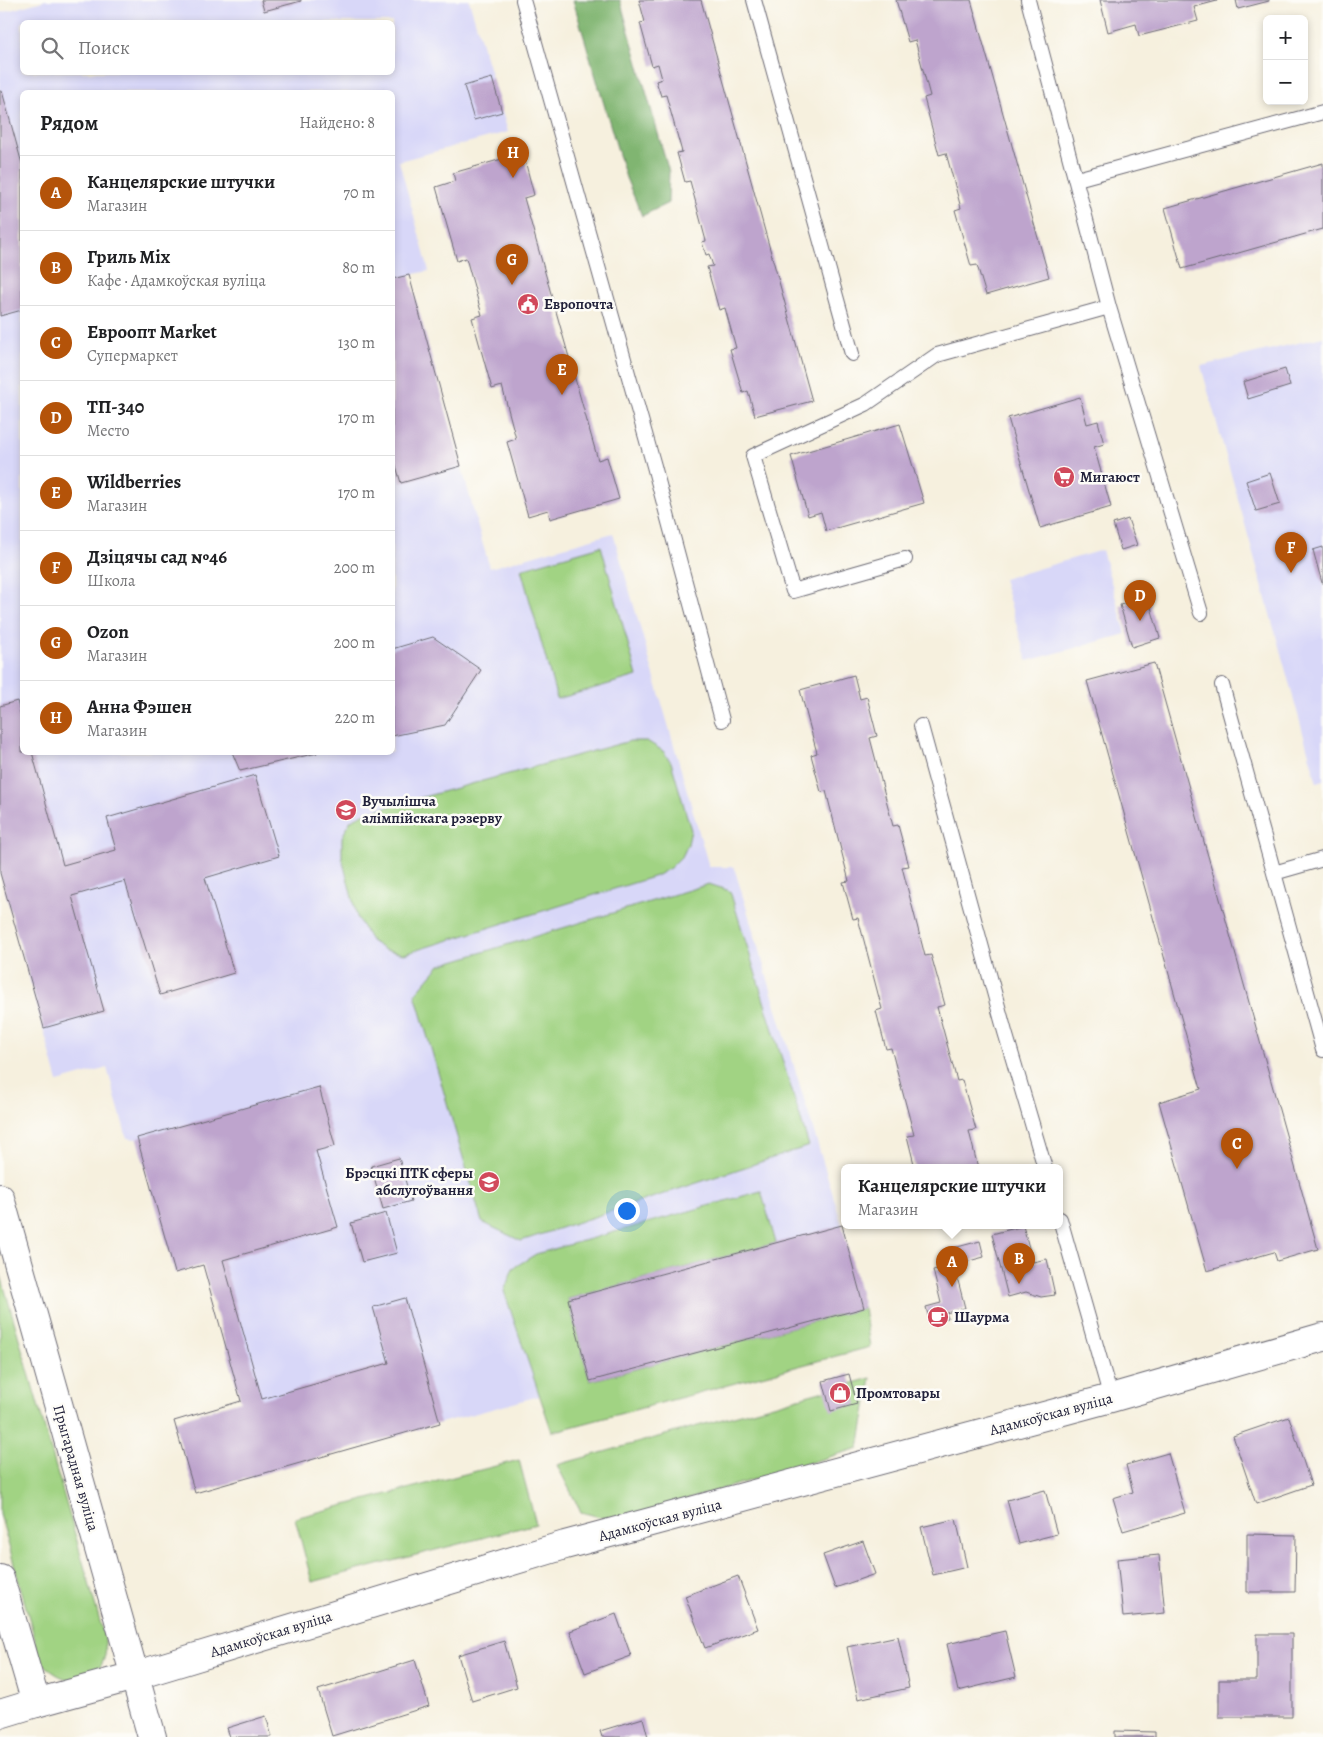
<!DOCTYPE html>
<html lang="ru">
<head>
<meta charset="utf-8">
<style>
	body { margin:0; font-family:Alegreya,serif; background:#f6f6f6; color:#202124 }
	.controls { position:absolute; right:15px; top:15px; display:grid; overflow:hidden; border-radius:8px; box-shadow:0 2px 8px #0003 }
	.controls button { width:45px; height:45px; display:grid; place-items:center; padding:0; border:0; border-bottom:1px solid #e0e0e0; background:#fff; color:#202124; font:25px sans-serif }
	.you { position:absolute; left:626px; top:1210px; width:18px; height:18px; margin:-12px; border:4px solid #fff; border-radius:50%; background:#1a73e8; box-shadow:0 0 0 8px #1a73e833 }
	.badge { display:grid; place-items:center; width:32px; height:32px; border-radius:50%; background:#b45309; color:#fff; font-size:16px; font-weight:700 }
	.pin { position:absolute; translate:-50% -41px; filter:drop-shadow(0 1px 2px #0008) }
	.pin::after { content:''; position:absolute; top:26px; width:18px; height:15px; background:inherit; clip-path:polygon(0 0,100% 0,50% 100%) }
	.popup { position:absolute; left:841px; top:1164px; width:222px; height:65px; box-sizing:border-box; display:grid; place-content:center; border-radius:8px; background:#fff; filter:drop-shadow(0 1px 4px #0005); font-size:16px; white-space:nowrap; color:#757577 }
	.popup b { font-size:19px; color:#202124 }
	.popup::after { content:''; position:absolute; left:50%; top:100%; margin-left:-10px; border:10px solid transparent; border-top-color:#fff }
	.list { margin:0; padding:0; list-style:none }
	h2 { display:flex; justify-content:space-between; align-items:center; height:65px; margin:0; padding:0 20px; font-size:21px }
	h2 small { font-size:16px; font-weight:400; color:#757577 }
	.list li { display:grid; grid-template-columns:32px 1fr auto; gap:15px; align-items:center; box-sizing:border-box; height:75px; padding:0 20px; border-top:1px solid #e0e0e0 }
	.list b { display:block; font-size:19px; white-space:nowrap }
	.list p { margin:0; font-size:16px; white-space:nowrap; color:#757577 }
	.list em { font-size:16px; font-style:normal; color:#757577 }
	.icon { flex:none; width:28px; height:28px; fill:none; stroke:currentColor; stroke-width:2; stroke-linecap:round; stroke-linejoin:round }
	.map { position:relative; flex:none; width:1323px; height:1737px; overflow:hidden }
	.search { position:absolute; background:#fff; box-shadow:0 2px 8px #0003; left:20px; top:20px; width:375px; height:55px; display:flex; align-items:center; gap:12px; box-sizing:border-box; padding:0 18px; border-radius:8px; color:#757577; font-size:19px }
	.panel { position:absolute; background:#fff; box-shadow:0 2px 8px #0003; left:20px; top:90px; width:375px; height:665px; border-radius:8px }
	.map>svg:first-child { display:block }
	.built { fill:#d8d7f8; fill-rule:evenodd }
	.green { fill:#a1d383; stroke:#627a5f }
	.forest { fill:#80b571; stroke:#516c56 }
	.building { fill:#bea4cd }
	.lines { fill:none; stroke-linecap:round; stroke-linejoin:round }
	.service-casing { stroke:#6c6a74; stroke-width:16 }
	.minor-casing { stroke:#6c6a74; stroke-width:30 }
	.tertiary-casing { stroke:#6c6a74; stroke-width:30 }
	.service { stroke:#fff; stroke-width:14 }
	.minor { stroke:#fff; stroke-width:28 }
	.tertiary { stroke:#fff; stroke-width:28 }
	.labels { text-anchor:middle; stroke-width:5; stroke-linejoin:round; paint-order:stroke }
	.poi-label { font-size:15px; font-weight:bold; fill:#22223b; stroke:#fdfcf7; text-anchor:start }
	.street-label { font-size:15px; fill:#22223b; stroke:#fdfcf7 }
</style>
</head>
<body>
<div class="map">
<svg width="1323" height="1737" viewBox="0 0 1323 1737">
	<rect width="100%" height="100%" fill="#fdfcf7"/>
	<filter id="ink" filterUnits="userSpaceOnUse"><feTurbulence type="fractalNoise" baseFrequency=".02" numOctaves="2"/><feDisplacementMap in="SourceGraphic" scale="10" xChannelSelector="R" yChannelSelector="G"/><feConvolveMatrix kernelMatrix="1 2 1 2 8 2 1 2 1" color-interpolation-filters="sRGB"/></filter>
	<filter id="wash" filterUnits="userSpaceOnUse"><feTurbulence type="fractalNoise" baseFrequency=".0096" numOctaves="4" result="noise"/><feDisplacementMap in="SourceGraphic" scale="20" xChannelSelector="R" yChannelSelector="G"/><feGaussianBlur stdDeviation="1.12" result="paint"/><feColorMatrix in="noise" values="0 0 0 0 0 0 0 0 0 0 0 0 0 0 0 0 0 1.4 0 .05"/><feComposite in="paint" operator="in"/></filter>
	<g filter="url(#wash)">
		<rect width="100%" height="100%" fill="#f6f0de"/>
		<path class="built" d="M46 0H469L508 132 399 161 429 271 409 275 483 545 490 568 613 533 709 867H734L842 1225 864 1308 440 1423 195 1493 174 1421 241 1401 203 1265 175 1273 137 1139 127 1138 107 1068 58 1082 0 873V13ZM22 22H392V72H22ZM22 92H392V752H22Z
			M1323 337V781L1317 783 1201 366Z
			M1102 550 1126 634 1027 661 1003 579Z"/>
		<path class="green" d="M601 546 637 676 557 699 521 569Z
			M630 741H647L663 751 671 762 691 830 688 844 683 855 670 868 656 876 404 954 385 950 371 941 357 917 342 858V837L351 820 368 812Z
			M709 884 730 891 809 1146 521 1241 482 1222 415 994 440 965Z
			M761 1191 776 1243 568 1299 590 1381 864 1308 870 1347 552 1432 504 1291 513 1268 536 1254Z
			M0 1272 105 1639C105 1644 106 1650 105 1655 100 1679 74 1686 56 1674 50 1671 46 1665 41 1661L0 1514Z
			M871 1378 859 1448 615 1521 581 1512 557 1465Z
			M519 1460 536 1524 312 1582 295 1518Z"/>
		<path class="forest" d="M573 0H620L669 172 668 203 642 216 626 178Z"/>
		<g id="blocks">
			<path class="building" d="M261 0H301V1L264 11Z
				M639 0H701L812 401 755 416 748 391 743 393 730 349 736 348 725 308 719 310 707 267 713 266 709 254 706 255 702 242 706 241 690 181 685 182 677 153 682 152 666 95 661 96 656 81 662 79 658 64 652 66 640 23 645 22Z
				M896 0H971L1049 277 986 295 977 265 971 266 955 210 961 208 946 153 939 155 924 98 930 96 915 40 908 42Z
				M1100 0H1217V1L1194 7 1198 21 1139 36 1136 24 1108 32Z
				M1236 0H1269V1L1238 9Z
				M492 78 502 112 474 120 464 86Z
				M0 91H2L22 164V310L0 316Z
				M523 153 534 195 524 198 598 460 607 457 619 499 550 519 548 510 528 516 507 442 516 439 502 386 492 389 472 318 482 315 466 258 457 261 436 187 455 181 453 173Z
				M1323 163V229L1182 269 1165 208Z
				M409 275 461 466 401 483 392 452V279Z
				M1285 369 1290 386 1248 399 1243 382Z
				M1080 397 1087 424 1098 421 1104 444 1094 447 1111 507 1040 528 1008 418Z
				M900 424 924 503 826 531 821 512 808 516 791 456Z
				M1270 473 1280 504 1256 511 1246 481Z
				M1128 519 1137 545 1121 550 1113 524Z
				M1323 547V583H1322L1313 550Z
				M1148 597 1160 638 1132 647 1120 605Z
				M433 637 481 670 445 725 392 736V649Z
				M1154 663 1318 1249 1277 1261 1274 1252 1207 1271 1159 1102 1201 1089 1087 681Z
				M854 675 860 699 867 697 877 736 870 738 893 826 898 825 909 866 902 867 925 956 931 955 945 1005 937 1007 957 1081 962 1080 976 1130 969 1131 978 1168H915L907 1136 914 1135 891 1048 886 1049 876 1011 882 1009 858 918 853 919 843 882 849 881 826 791 821 792 811 755 817 753 800 690Z
				M17 701 22 720V752H32L63 865 116 850 107 818 255 775 279 856 205 878 234 973 160 995 125 881 72 896 104 1011 44 1028 0 873V706Z
				M232 752H317V753L240 771Z
				M319 1087 335 1146 316 1151 338 1227 223 1260 262 1399 389 1363 373 1307 405 1298 440 1423 195 1493 174 1421 241 1401 203 1265 175 1273 137 1138Z
				M399 1158 411 1201 383 1209 371 1166Z
				M386 1213 397 1253 362 1262 351 1223Z
				M842 1225 864 1308 590 1381 568 1299Z
				M1023 1226 1033 1262 1047 1259 1055 1295 1041 1297 1026 1292 1008 1297 992 1234Z
				M980 1241 984 1257 954 1265 965 1308 946 1313 948 1318 930 1323 926 1307 941 1303 933 1270 947 1267 942 1251Z
				M849 1374 857 1404 831 1411 823 1381Z
				M1289 1417 1311 1485 1256 1504 1233 1436Z
				M1168 1453 1185 1513 1123 1531 1113 1498 1133 1492 1126 1465Z
				M1045 1490 1057 1534 1019 1544 1007 1500Z
				M956 1519 967 1567 933 1575 921 1527Z
				M1247 1534 1296 1535 1295 1592H1247Z
				M863 1541 875 1574 835 1588 823 1555Z
				M1159 1555 1165 1613 1123 1617 1117 1559Z
				M738 1576 758 1629 705 1648 685 1596Z
				M616 1614 631 1656 585 1673 570 1631Z
				M1005 1631 1016 1677 958 1691 947 1644Z
				M1257 1634H1292V1717H1219V1680H1257Z
				M898 1636 909 1688 858 1699 847 1647Z
				M504 1641 517 1687 472 1701 458 1655Z
				M415 1660 429 1706 332 1736 318 1690Z
				M266 1716 272 1737H230L227 1728Z
				M643 1718 648 1737H602L600 1731Z
				M1115 1731 1155 1732V1737H1115Z"/>
		</g>
	</g>
	<g filter="url(#ink)">
		<use href="#blocks" fill-opacity="0" stroke="#6c6a74" stroke-width="1"/>
		<g class="lines">
			<g class="service-casing">
				<path id="service" d="M523 0 654 466 722 720
					M754 0 852 354
					M1028 0 1109 307 1201 613
					M1077 179 1323 112
					M905 559 793 591 753 456 866 404 937 355 1109 307
					M1222 685 1323 1050
					M921 726 1005 1032 1045 1168
					M1274 873 1323 859
					M1060 1219 1111 1398"/>
			</g>
			<g class="minor-casing">
				<path id="minor" d="M0 1714 36 1703"/>
			</g>
			<g class="tertiary-casing">
				<path id="tertiary" d="M0 1198 152 1737
					M0 1579 36 1703 134 1676 565 1545 1111 1398 1323 1337"/>
			</g>
			<use href="#service" class="service"/>
			<use href="#minor" class="minor"/>
			<use href="#tertiary" class="tertiary"/>
		</g>
	</g>
	<defs>
		<g id="civic-disc" transform="scale(1.125)"><circle r="9.5" fill="#d1495b" stroke="#fdfcf7"/><path d="M-.6-6.5H3V-4.5H.6V-3L4-1V1h2V6H-6V1h2V-1L-.6-3ZM-1.2 2.5V6h2.4V2.5Z" fill="#fff"/></g>
		<g id="supermarket-disc" transform="scale(1.125)"><circle r="9.5" fill="#d1495b" stroke="#fdfcf7"/><path d="M-6-5.5h2.5l.6 2H6L4.5 2H-2.5L-4.4-4H-6ZM-1.5 3.2a1.3 1.3 0 1 0 .1 0ZM3 3.2a1.3 1.3 0 1 0 .1 0Z" fill="#fff"/></g>
		<g id="school-disc" transform="scale(1.125)"><circle r="9.5" fill="#d1495b" stroke="#fdfcf7"/><path d="M0-5L7-2L0 1L-7-2ZM-4 1L0 2.5L4 1V4Q0 6-4 4Z" fill="#fff"/></g>
		<g id="university-disc" transform="scale(1.125)"><circle r="9.5" fill="#d1495b" stroke="#fdfcf7"/><path d="M0-5L7-2L0 1L-7-2ZM-4 1L0 2.5L4 1V4Q0 6-4 4Z" fill="#fff"/></g>
		<g id="cafe-disc" transform="scale(1.125)"><circle r="9.5" fill="#d1495b" stroke="#fdfcf7"/><path d="M-5.5-4.5H6V0H3Q3 3.5 0 3.5H-2.5Q-5.5 3.5-5.5 0ZM3-3.2v2h1.7v-2ZM-6 4.5H4V6H-6Z" fill="#fff"/></g>
		<g id="shop-disc" transform="scale(1.125)"><circle r="9.5" fill="#d1495b" stroke="#fdfcf7"/><path d="M-5-2.5h2.3a2.7 3.5 0 0 1 5.4 0H5L5.5 6h-11ZM-1.5-2.5h3a1.5 2.3 0 0 0-3 0Z" fill="#fff"/></g>
	</defs>
	<g fill-rule="evenodd">
		<use href="#civic-disc" x="528" y="304"/>
		<use href="#supermarket-disc" x="1064" y="477"/>
		<use href="#school-disc" x="346" y="810"/>
		<use href="#university-disc" x="489" y="1182"/>
		<use href="#cafe-disc" x="938" y="1317"/>
		<use href="#shop-disc" x="840" y="1393"/>
	</g>
	<g class="labels">
		<g class="poi-label">
			<text x="544" y="309">Европочта</text>
			<text x="1080" y="482">Мигаюст</text>
			<text x="362" y="806">Вучылішча<tspan x="362" dy="17">алімпійскага рэзерву</tspan></text>
			<text x="473" y="1178" text-anchor="end">Брэсцкі ПТК сферы<tspan x="473" dy="17">абслугоўвання</tspan></text>
			<text x="954" y="1322">Шаурма</text>
			<text x="856" y="1398">Промтовары</text>
		</g>
		<g class="street-label">
			<text transform="translate(1051 1414) rotate(-15)" y="5">Адамкоўская вуліца</text>
			<text transform="translate(76 1468) rotate(74)" y="5">Прыгарадная вуліца</text>
			<text transform="translate(660 1520) rotate(-15)" y="5">Адамкоўская вуліца</text>
			<text transform="translate(271 1634) rotate(-17)" y="5">Адамкоўская вуліца</text>
		</g>
	</g>
</svg>
<div class="controls">
<button>+</button>
<button>−</button>
</div>
<div class="you"></div>
<div class="pin badge" style="left:952px;top:1287px">A</div>
<div class="popup"><b>Канцелярские штучки</b>Магазин</div>
<div class="pin badge" style="left:1019px;top:1284px">B</div>
<div class="pin badge" style="left:1237px;top:1169px">C</div>
<div class="pin badge" style="left:1140px;top:621px">D</div>
<div class="pin badge" style="left:562px;top:395px">E</div>
<div class="pin badge" style="left:1291px;top:573px">F</div>
<div class="pin badge" style="left:512px;top:285px">G</div>
<div class="pin badge" style="left:513px;top:178px">H</div>
<div class="search"><svg class="icon" aria-label="search" viewBox="0 0 24 24"><circle cx="10" cy="10" r="6"/><path d="M15 15l6 6"/></svg>Поиск</div>
<section class="panel">
<h2>Рядом<small>Найдено: 8</small></h2>
<ul class="list">
<li><span class="badge">A</span><div><b>Канцелярские штучки</b><p>Магазин</p></div><em>70 m</em></li>
<li><span class="badge">B</span><div><b>Гриль Mix</b><p>Кафе · Адамкоўская вуліца</p></div><em>80 m</em></li>
<li><span class="badge">C</span><div><b>Евроопт Market</b><p>Супермаркет</p></div><em>130 m</em></li>
<li><span class="badge">D</span><div><b>ТП-340</b><p>Место</p></div><em>170 m</em></li>
<li><span class="badge">E</span><div><b>Wildberries</b><p>Магазин</p></div><em>170 m</em></li>
<li><span class="badge">F</span><div><b>Дзіцячы сад №46</b><p>Школа</p></div><em>200 m</em></li>
<li><span class="badge">G</span><div><b>Ozon</b><p>Магазин</p></div><em>200 m</em></li>
<li><span class="badge">H</span><div><b>Анна Фэшен</b><p>Магазин</p></div><em>220 m</em></li>
</ul>
</section>
</div>
</body>
</html>
